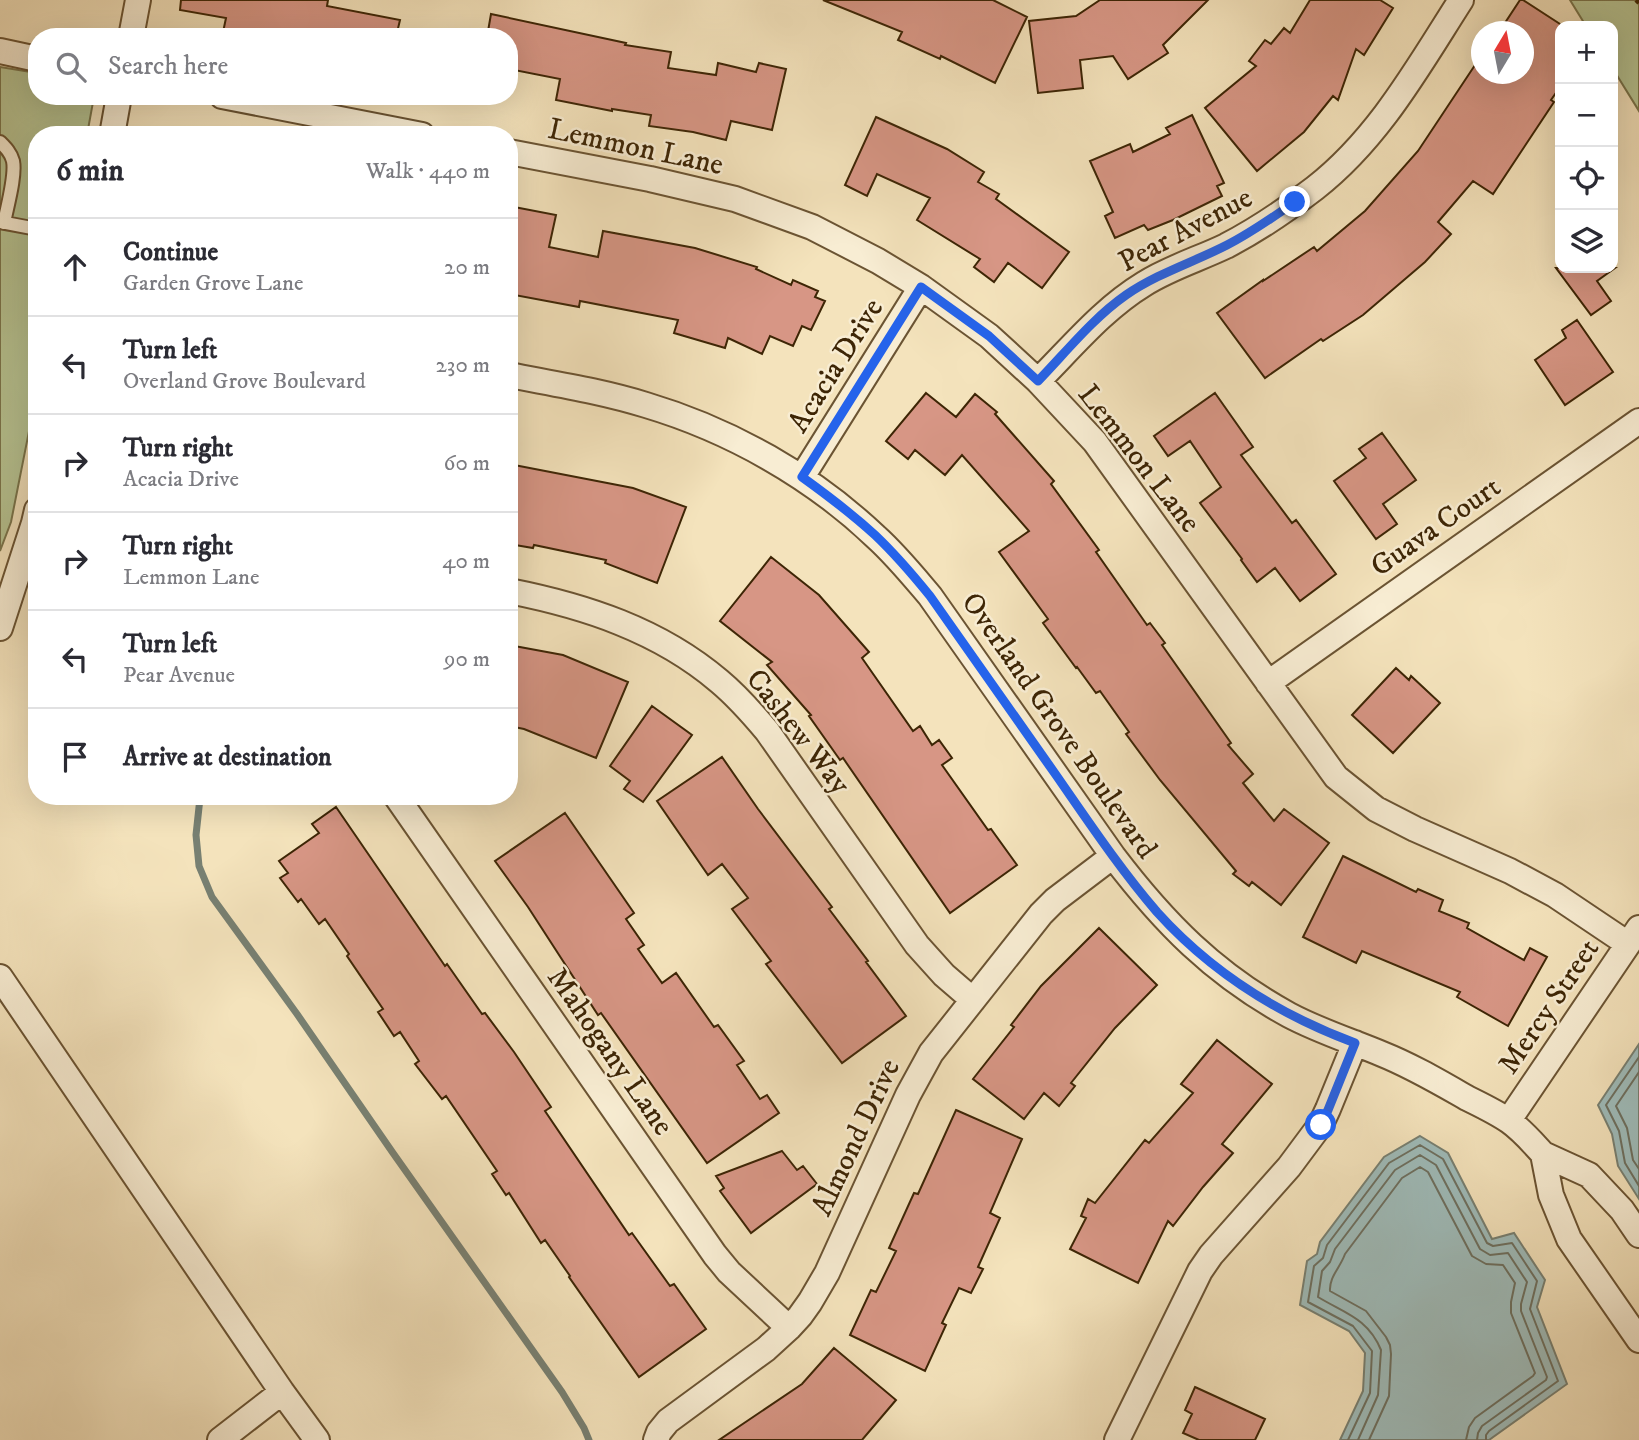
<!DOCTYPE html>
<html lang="en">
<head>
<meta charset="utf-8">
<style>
	body { margin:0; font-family:"IM FELL DW Pica",serif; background:#f2f2f3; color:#2b2b33 }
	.controls { position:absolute; right:21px; top:21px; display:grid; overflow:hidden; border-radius:14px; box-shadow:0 7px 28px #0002 }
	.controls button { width:63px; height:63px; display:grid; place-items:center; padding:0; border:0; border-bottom:2px solid #e1e1e2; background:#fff; color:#2b2b33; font:35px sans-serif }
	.compass { position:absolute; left:1471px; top:21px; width:63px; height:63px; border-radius:50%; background:#fff; box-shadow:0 7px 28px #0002; rotate:10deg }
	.stop { position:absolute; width:21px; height:21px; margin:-16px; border:5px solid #2563eb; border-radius:50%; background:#fff }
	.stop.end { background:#2563eb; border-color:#fff; box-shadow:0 2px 7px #0008 }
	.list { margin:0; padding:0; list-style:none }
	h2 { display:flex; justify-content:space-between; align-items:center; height:91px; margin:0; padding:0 28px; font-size:30px }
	h2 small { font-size:23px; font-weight:400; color:#7c7c81 }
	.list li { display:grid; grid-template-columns:46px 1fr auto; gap:21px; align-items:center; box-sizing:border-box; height:98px; padding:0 28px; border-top:2px solid #e1e1e2 }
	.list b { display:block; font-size:26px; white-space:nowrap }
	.list p { margin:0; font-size:23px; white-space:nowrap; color:#7c7c81 }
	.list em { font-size:23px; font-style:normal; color:#7c7c81 }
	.icon { flex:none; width:38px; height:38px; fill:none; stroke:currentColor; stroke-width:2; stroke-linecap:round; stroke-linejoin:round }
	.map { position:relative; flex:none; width:1639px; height:1440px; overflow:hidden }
	.search { position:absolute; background:#fff; box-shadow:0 7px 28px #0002; left:28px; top:28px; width:490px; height:77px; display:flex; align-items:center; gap:18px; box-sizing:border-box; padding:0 24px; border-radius:28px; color:#7c7c81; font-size:26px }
	.panel { position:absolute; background:#fff; box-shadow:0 7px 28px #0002; left:28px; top:126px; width:490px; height:679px; border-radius:28px }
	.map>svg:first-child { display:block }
	.green { fill:#b7c594; stroke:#7a754c; stroke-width:2 }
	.water { fill:#9fbcba; stroke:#788072; stroke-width:2 }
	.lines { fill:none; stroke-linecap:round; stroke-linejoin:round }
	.shore { stroke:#6e7060; stroke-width:2 }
	.stream { stroke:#788072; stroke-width:7 }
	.building { fill:#d79685; stroke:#3d2505; stroke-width:2 }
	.service-casing { stroke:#6b5433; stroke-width:16 }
	.minor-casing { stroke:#6b5433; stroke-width:28 }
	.path { stroke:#3d2505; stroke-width:4.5; stroke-dasharray:5 3.5; stroke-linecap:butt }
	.service { stroke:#f8edd3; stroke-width:12 }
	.minor { stroke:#f8edd3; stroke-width:24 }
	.route { stroke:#2563eb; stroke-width:9 }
	.labels { text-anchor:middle; stroke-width:5; stroke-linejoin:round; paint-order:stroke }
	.street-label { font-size:30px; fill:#3d2505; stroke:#f8edd3 }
</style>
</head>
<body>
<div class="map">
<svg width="1639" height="1440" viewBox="0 0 1639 1440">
	<rect width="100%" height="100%" fill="#f4e3bc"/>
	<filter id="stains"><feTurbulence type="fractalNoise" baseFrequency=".00286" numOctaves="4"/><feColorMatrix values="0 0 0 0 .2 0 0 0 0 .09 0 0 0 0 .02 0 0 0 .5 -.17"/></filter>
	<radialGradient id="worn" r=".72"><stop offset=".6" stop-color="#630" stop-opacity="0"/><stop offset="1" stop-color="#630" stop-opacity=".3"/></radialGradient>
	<path class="green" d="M1570 0H1639V111L1613 69V26H1586Z
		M0 67 37 73V96H89L93 102 87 135H37V391L11 522 0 551Z"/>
	<path class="water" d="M1639 1044V1199L1618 1166 1612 1134 1598 1105Z
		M1420 1136 1448 1153 1492 1239 1514 1233 1545 1280 1537 1307 1567 1384 1489 1440H1340L1363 1391 1365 1353 1349 1331 1300 1305 1307 1261 1317 1254 1320 1242 1384 1157Z"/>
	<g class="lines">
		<path class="shore" d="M1639 1057 1606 1105 1619 1131 1625 1163 1639 1186
			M1639 1072 1616 1106 1627 1128 1633 1160 1639 1169
			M1348 1440 1370 1393 1372 1351 1353 1326 1308 1302 1314 1266 1323 1258 1327 1245 1389 1163 1420 1145 1443 1159 1487 1243 1493 1246 1512 1243 1537 1281 1530 1309 1558 1381 1489 1431 1486 1435V1440
			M1358 1440 1378 1395 1381 1350C1368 1318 1344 1313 1318 1297L1322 1271 1330 1262 1335 1249 1395 1170 1420 1155 1436 1165 1480 1249 1490 1255 1508 1253 1527 1282 1521 1304V1311L1547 1377 1546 1380 1482 1426 1478 1433 1477 1440
			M1369 1440 1389 1396 1391 1354 1390 1345 1386 1337 1366 1311 1330 1291C1329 1277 1340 1268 1345 1254L1402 1178 1420 1167 1428 1172 1472 1256 1486 1264 1503 1265 1515 1283 1511 1302V1313L1535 1373 1533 1376 1475 1418 1469 1427 1466 1440"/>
		<path class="stream" d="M200 798 196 835 199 866 212 897 297 1014 393 1153 562 1392 584 1428 589 1440"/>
	</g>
	<path class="building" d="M181 0H328L327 6 400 20 396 37H222L226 18 180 10Z
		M823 0H993L1027 17 995 83 941 56 940 59 898 40 902 32Z
		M1100 0H1208L1163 45 1168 53 1128 79 1113 56 1080 60 1083 88 1038 93 1029 21 1076 16Z
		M1310 0H1380L1393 8 1364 55 1356 49 1338 100 1333 96 1304 132 1257 171 1205 108 1256 66 1249 61 1265 40 1271 44 1284 28 1290 33Z
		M1520 0H1523L1560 24V87L1551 100 1554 102 1493 194 1473 181 1438 222 1451 234 1425 262 1363 315 1323 341 1321 339 1265 378 1217 313 1263 280V281L1314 247 1317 251 1365 211 1418 151 1481 56V74H1523V32H1499Z
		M491 14 626 43 625 45 671 52 668 68 716 75 718 63 756 72 759 63 786 69 772 130 731 121 726 140 693 132 649 126 651 115 612 109V111L556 100 560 79 509 69V37H487Z
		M1192 115 1224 183 1217 186 1222 196 1173 220 1148 230 1144 225 1115 238 1105 216 1113 212 1090 161 1130 144 1133 152 1170 134 1166 128Z
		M876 117 947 149 984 172 978 182 999 194 996 199 1069 252 1042 288 1008 263 994 282 974 267 980 259 917 220 930 198 877 174 867 196 845 185Z
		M509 206 556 215 549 247 598 257 603 231 695 248 757 267 756 269 791 285 793 280 818 291 815 297 825 301 811 330 802 326 793 346 770 336 762 354 728 338 725 348 674 333 678 320 580 301 579 307 509 294Z
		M1556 268H1615L1597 281 1611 301 1591 315Z
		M1577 320 1613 372 1565 405 1535 360 1566 338 1562 330Z
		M926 393 956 417 975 394 997 412 995 414 1054 481 1051 484 1099 550 1096 552 1147 625 1150 623 1165 643 1162 645 1231 743 1228 745 1253 774 1243 783 1274 821 1284 809 1329 843 1281 905 1252 882 1249 886 1233 874 1236 871 1160 780 1126 734 1129 732 1100 691 1096 693 1077 667 1076 668 1043 623 1048 619 999 552 1029 531 962 455 945 475 915 450 908 459 886 441Z
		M1215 393 1253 447 1241 455 1292 523 1296 520 1336 574 1300 601 1275 568 1257 582 1241 560 1242 559 1200 503 1221 487 1190 441 1168 456 1154 436Z
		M1382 433 1416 480 1383 504 1397 524 1376 539 1334 481 1366 458 1359 449Z
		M509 464 633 488 686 507 657 583 605 563 606 560 534 545 533 548 509 544Z
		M771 557 819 595 869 652 862 658 913 731 920 726 932 745 939 740 952 758 942 765 988 830 991 829 1017 865 950 913 843 758 840 760 809 716 811 715 767 665 772 662 720 621Z
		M509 645 563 655 628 682 596 758 524 729 509 726Z
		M1396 668 1409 680 1411 676 1440 703 1393 753 1352 715Z
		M652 706 692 735 643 802 624 789 630 781 610 766Z
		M722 757 758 809 832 907 829 909 868 961 866 962 906 1016 842 1063 766 964 771 961 732 909 748 898 722 864 708 875 657 801Z
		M336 807 445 966 447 964 482 1014 485 1013 514 1052 551 1107 545 1111 629 1235 632 1233 670 1286 674 1284 706 1329 639 1377 569 1277 570 1276 545 1240 541 1243 509 1193 506 1195 492 1174 497 1171 446 1096 442 1099 415 1064 419 1061 400 1032 394 1036 378 1012 383 1009 347 956 349 954 325 919 319 924 301 899 298 902 280 878 288 873 279 861 319 833 312 824Z
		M565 813 634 913 626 919 644 945 638 949 662 983 676 973 714 1027 718 1025 744 1061 737 1065 760 1099 767 1095 779 1113 707 1163 601 1013 598 1015 528 907 495 861Z
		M1343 856 1416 892 1418 889 1443 900 1439 911 1469 923 1467 928 1524 960 1530 948 1547 957 1508 1026 1457 997 1460 992 1362 951 1356 963 1303 937Z
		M1099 928 1157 985 1115 1028 1071 1083 1075 1086 1059 1106 1044 1093 1024 1119 973 1079 1014 1027 1011 1025 1041 986Z
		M1217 1040 1272 1084 1222 1144 1233 1153 1203 1187 1173 1226 1168 1221 1138 1283 1070 1249 1086 1218 1081 1216 1088 1199 1095 1203 1145 1140 1149 1143 1193 1093 1181 1084Z
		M956 1110 1022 1139 990 1213 1000 1218 978 1267 983 1269 971 1293 959 1288 942 1323 946 1325 925 1371 850 1335 871 1290 876 1292 896 1251 889 1248 914 1193 918 1194Z
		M782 1151 797 1170 803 1166 817 1184 751 1233 720 1191 724 1188 716 1176Z
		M834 1348 896 1400 862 1440H719L802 1384Z
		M1195 1387 1265 1419 1255 1440H1199L1183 1433 1192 1414 1185 1410Z"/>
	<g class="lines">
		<g class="service-casing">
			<path id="service" d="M0 142C6 148 11 153 13 161 16 176 7 207 4 223
				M0 222 37 229"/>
		</g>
		<g class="minor-casing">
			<path id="minor" d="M131 37 138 0
				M0 51 37 59
				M222 96 422 135
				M112 135 119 96
				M509 152 650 179 735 199 812 227 878 261 921 287 989 336 1038 381 1095 442 1336 777 1376 809 1415 829 1510 871 1555 895 1628 944
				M509 375C555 384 601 391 646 405 730 430 812 476 876 537 896 555 913 576 930 596L1113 856C1164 923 1214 974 1289 1015 1319 1031 1351 1041 1382 1054 1412 1066 1439 1082 1467 1098 1481 1105 1496 1112 1509 1121 1522 1130 1533 1143 1543 1154
				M1038 381C1072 347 1103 309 1144 284 1169 268 1199 259 1226 246 1255 231 1289 208 1315 188 1379 138 1418 67 1461 0
				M802 477 921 287
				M509 591C585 606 659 630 719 681 737 696 752 713 767 731L917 945 944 975 973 1000
				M0 628 34 523 37 510
				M1268 683 1639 421
				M396 796 715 1255 729 1272 789 1328
				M0 977 282 1392 317 1440
				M1509 1120 1639 928
				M1639 1235 1622 1210 1589 1175 1543 1154 1551 1195 1569 1239 1639 1340
				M220 1440 282 1392
				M656 1440 659 1432 668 1421 766 1349 789 1328 800 1316 810 1302 827 1273 908 1095 931 1053 1041 914 1055 900 1113 856
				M1117 1440 1200 1271 1211 1255 1289 1167 1321 1124 1328 1109 1355 1043"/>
		</g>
		<path class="path" d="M1636 0 1639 3"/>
		<use href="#service" class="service"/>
		<use href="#minor" class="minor"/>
	</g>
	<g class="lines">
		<path class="route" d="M1295 202C1273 217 1251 233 1227 245 1194 262 1158 273 1126 295 1093 318 1066 352 1038 381L989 336 921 287 802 477C827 495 852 514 875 535 895 554 913 575 930 596 972 656 1014 716 1056 775 1088 821 1120 869 1157 912 1211 972 1280 1015 1355 1043L1328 1110 1321 1125"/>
	</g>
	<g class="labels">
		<g class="street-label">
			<text transform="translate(636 146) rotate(12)" y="10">Lemmon Lane</text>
			<text transform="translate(1185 229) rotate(-28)" y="10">Pear Avenue</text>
			<text transform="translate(835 365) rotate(-58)" y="10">Acacia Drive</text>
			<text transform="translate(1140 458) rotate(52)" y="10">Lemmon Lane</text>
			<text transform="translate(1435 526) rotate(-35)" y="10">Guava Court</text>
			<text transform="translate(1060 725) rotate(55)" y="10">Overland Grove Boulevard</text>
			<text transform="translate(799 731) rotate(52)" y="10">Cashew Way</text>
			<text transform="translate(1548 1006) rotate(-56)" y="10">Mercy Street</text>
			<text transform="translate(611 1051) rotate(55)" y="10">Mahogany Lane</text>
			<text transform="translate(855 1137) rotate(-65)" y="10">Almond Drive</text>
		</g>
	</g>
	<rect width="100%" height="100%" filter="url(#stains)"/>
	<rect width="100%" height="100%" fill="url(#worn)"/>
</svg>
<div class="controls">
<button>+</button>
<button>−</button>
<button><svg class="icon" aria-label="locate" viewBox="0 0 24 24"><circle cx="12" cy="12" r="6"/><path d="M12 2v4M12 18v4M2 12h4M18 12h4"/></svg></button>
<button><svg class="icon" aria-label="layers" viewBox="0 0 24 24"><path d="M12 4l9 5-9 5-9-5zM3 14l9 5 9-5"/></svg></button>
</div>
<svg class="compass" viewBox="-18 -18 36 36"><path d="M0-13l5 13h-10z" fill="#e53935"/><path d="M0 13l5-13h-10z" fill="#7c7c81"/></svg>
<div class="stop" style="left:1321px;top:1125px"></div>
<div class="stop end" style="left:1295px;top:202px"></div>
<div class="search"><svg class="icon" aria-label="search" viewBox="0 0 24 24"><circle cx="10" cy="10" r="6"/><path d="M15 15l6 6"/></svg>Search here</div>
<section class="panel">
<h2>6 min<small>Walk · 440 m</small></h2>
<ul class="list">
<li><svg class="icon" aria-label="ahead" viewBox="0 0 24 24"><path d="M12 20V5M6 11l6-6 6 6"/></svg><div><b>Continue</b><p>Garden Grove Lane</p></div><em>20 m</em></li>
<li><svg class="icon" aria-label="left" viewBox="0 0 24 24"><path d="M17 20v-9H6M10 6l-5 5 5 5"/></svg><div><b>Turn left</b><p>Overland Grove Boulevard</p></div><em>230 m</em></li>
<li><svg class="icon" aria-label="right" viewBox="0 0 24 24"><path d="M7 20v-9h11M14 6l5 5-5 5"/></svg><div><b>Turn right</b><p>Acacia Drive</p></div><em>60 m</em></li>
<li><svg class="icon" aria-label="right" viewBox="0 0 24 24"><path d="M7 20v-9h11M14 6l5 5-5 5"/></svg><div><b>Turn right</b><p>Lemmon Lane</p></div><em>40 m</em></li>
<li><svg class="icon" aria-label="left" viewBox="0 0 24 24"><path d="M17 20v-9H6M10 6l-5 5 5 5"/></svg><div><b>Turn left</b><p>Pear Avenue</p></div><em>90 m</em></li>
<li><svg class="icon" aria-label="arrive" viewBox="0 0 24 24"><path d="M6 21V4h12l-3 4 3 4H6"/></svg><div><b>Arrive at destination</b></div></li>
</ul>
</section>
</div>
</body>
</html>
